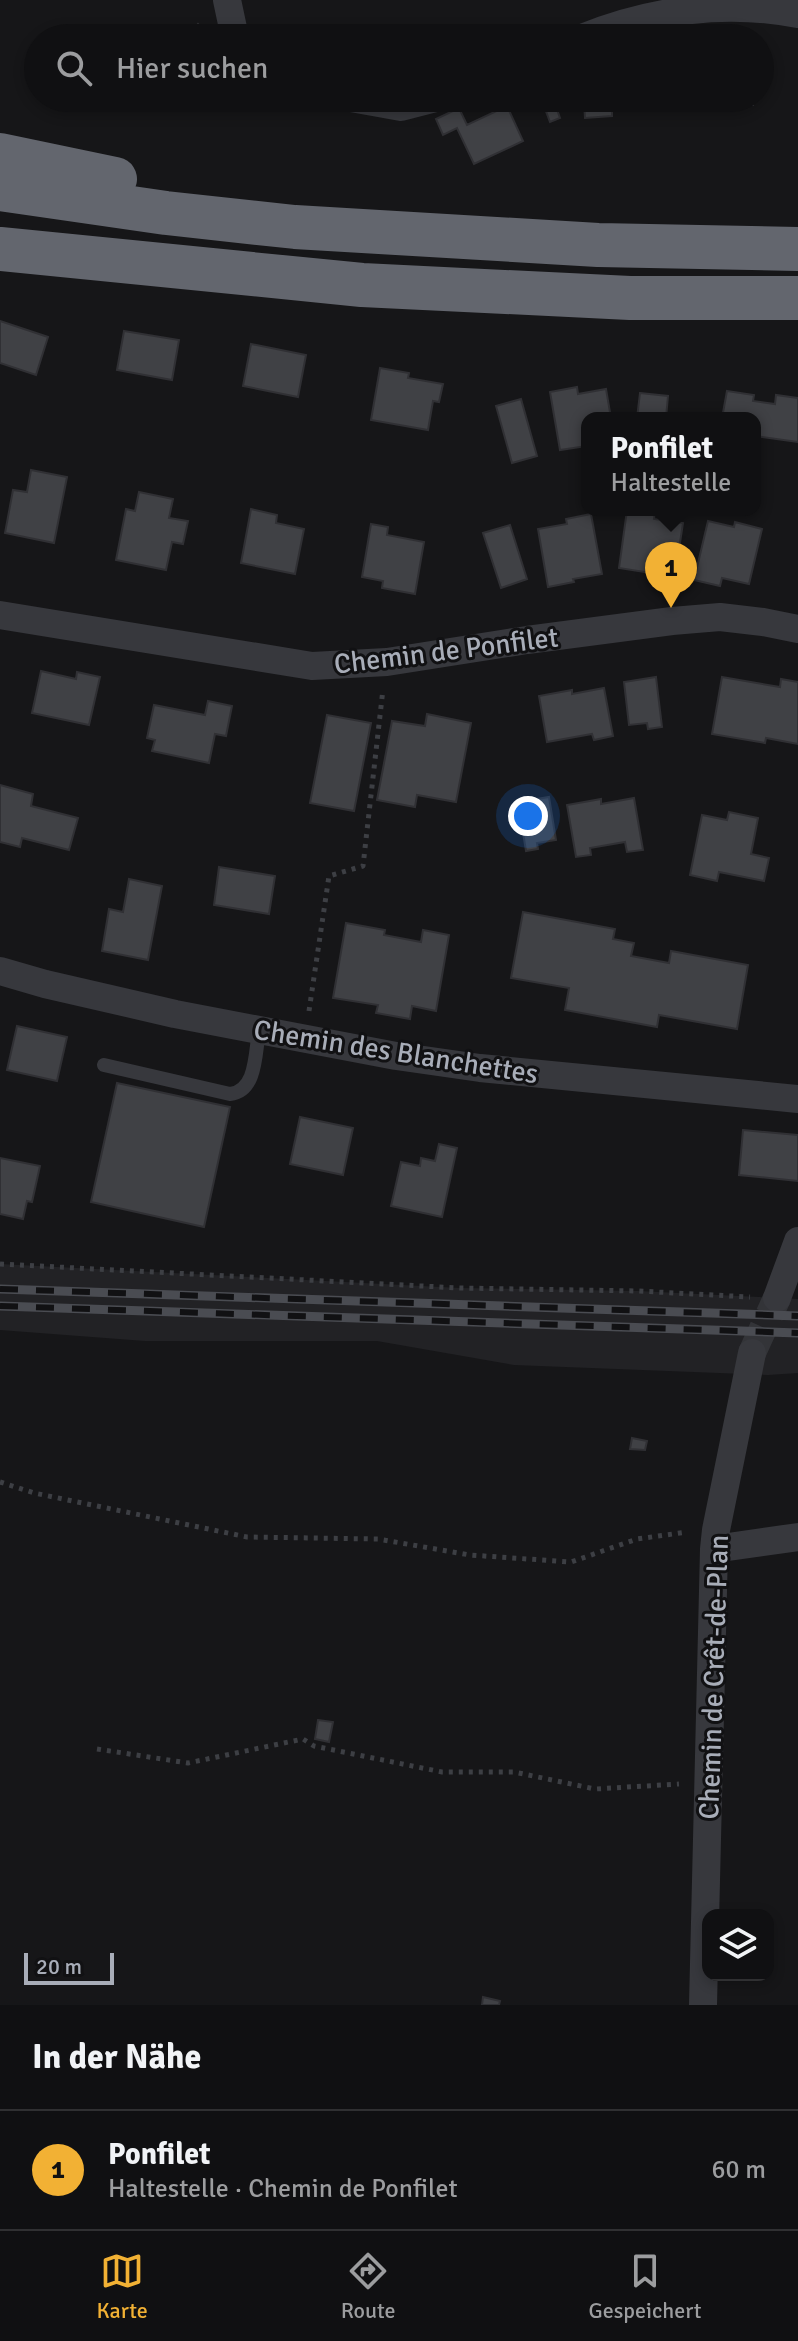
<!DOCTYPE html>
<html lang="de">
<head>
<meta charset="utf-8">
<style>
	body { margin:0; font-family:Signika,sans-serif; background:#1e1e20; color:#f1f3f6 }
	.controls { position:absolute; right:24px; bottom:24px; display:grid; overflow:hidden; border-radius:16px; box-shadow:0 4px 12px #0003 }
	.controls button { width:72px; height:72px; display:grid; place-items:center; padding:0; border:0; border-bottom:2px solid #303032; background:#101012; color:#f1f3f6; font:40px sans-serif }
	.scale { position:absolute; left:24px; bottom:20px; width:90px; box-sizing:border-box; padding-left:8px; border:4px solid #a8adb8; border-top:0; font-size:22px; line-height:28px; white-space:nowrap; color:#a8adb8; -webkit-text-stroke:6px #111113; paint-order:stroke }
	.you { position:absolute; left:528px; top:816px; width:28px; height:28px; margin:-20px; border:6px solid #fff; border-radius:50%; background:#1a73e8; box-shadow:0 0 0 12px #1a73e833 }
	.badge { display:grid; place-items:center; width:52px; height:52px; border-radius:50%; background:#f2b134; color:#111; font-size:26px; font-weight:700 }
	.pin { position:absolute; translate:-50% -66px; filter:drop-shadow(0 2px 4px #0008) }
	.pin::after { content:''; position:absolute; top:42px; width:28px; height:24px; background:inherit; clip-path:polygon(0 0,100% 0,50% 100%) }
	.popup { position:absolute; left:581px; top:412px; width:180px; height:104px; box-sizing:border-box; display:grid; place-content:center; border-radius:16px; background:#101012; filter:drop-shadow(0 2px 6px #0005); font-size:26px; white-space:nowrap; color:#9c9d9f }
	.popup b { font-size:30px; color:#f1f3f6 }
	.popup::after { content:''; position:absolute; left:50%; top:100%; margin-left:-16px; border:16px solid transparent; border-top-color:#101012 }
	.list { margin:0; padding:0; list-style:none }
	h2 { display:flex; justify-content:space-between; align-items:center; height:104px; margin:0; padding:0 32px; font-size:34px }
	h2 small { font-size:26px; font-weight:400; color:#9c9d9f }
	.list li { display:grid; grid-template-columns:52px 1fr auto; gap:24px; align-items:center; box-sizing:border-box; height:120px; padding:0 32px; border-top:2px solid #303032 }
	.list b { display:block; font-size:30px; white-space:nowrap }
	.list p { margin:0; font-size:26px; white-space:nowrap; color:#9c9d9f }
	.list em { font-size:26px; font-style:normal; color:#9c9d9f }
	.icon { flex:none; width:44px; height:44px; fill:none; stroke:currentColor; stroke-width:2; stroke-linecap:round; stroke-linejoin:round }
	.map { position:relative; flex:none; width:798px; height:2005px; overflow:hidden }
	.search { position:absolute; background:#101012; box-shadow:0 4px 12px #0003; left:24px; right:24px; top:24px; height:88px; display:flex; align-items:center; gap:20px; box-sizing:border-box; padding:0 28px; border-radius:44px; color:#9c9d9f; font-size:30px }
	.sheet { height:224px; background:#101012 }
	nav { display:flex; justify-content:space-around; align-items:center; box-sizing:border-box; height:112px; border-top:2px solid #303032; background:#101012; font-size:22px; color:#9c9d9f }
	nav a { display:grid; justify-items:center; gap:4px }
	nav .on { color:#f2b134 }
	.map>svg:first-child { display:block }
	.built { fill:#222225 }
	.building { fill:#404145; stroke:#303034; stroke-width:2 }
	.lines { fill:none; stroke-linecap:round; stroke-linejoin:round }
	.minor-tunnel { stroke:#333438; stroke-width:28; stroke-dasharray:28 14; stroke-linecap:butt }
	.path { stroke:#3d3f44; stroke-width:5; stroke-dasharray:4 6; stroke-linecap:butt }
	.service { stroke:#37383d; stroke-width:14 }
	.minor { stroke:#37383d; stroke-width:28 }
	.motorway { stroke:#63666e; stroke-width:44 }
	.rail-casing { stroke:#4a4c52; stroke-width:9 }
	.rail { stroke:#111113; stroke-width:6; stroke-dasharray:18; stroke-linecap:butt }
	.labels { text-anchor:middle; stroke-width:6; stroke-linejoin:round; paint-order:stroke }
	.street-label { font-size:28px; fill:#a8adb8; stroke:#111113 }
</style>
</head>
<body>
<div class="map">
<svg width="798" height="2005" viewBox="0 0 798 2005">
	<rect width="100%" height="100%" fill="#161618"/>
	<path class="built" d="M0 1264 460 1288 638 1291 798 1299V1373L768 1375 514 1365 377 1341H145L0 1330Z"/>
	<path class="building" d="M198 24 213 38H185Z
		M541 98H553L560 118 550 122Z
		M568 98H612V116L585 118 584 102 570 103Z
		M692 98H753V105Z
		M507 106 523 141 474 164 457 128 443 135 436 119 459 108 467 125Z
		M0 321 48 337 36 375 0 363Z
		M124 331 179 340 172 380 117 370Z
		M251 344 306 355 298 397 243 386Z
		M380 368 409 373 408 378 443 384 439 402 433 401 428 430 371 420Z
		M577 387 578 394 606 389 611 418H587V446L560 450 550 392Z
		M727 391 754 395 753 401 775 404 776 395 798 398V442L755 436V418H722Z
		M640 393 668 396 666 418H637Z
		M521 399 537 456 512 463 496 406Z
		M31 470 67 477 54 543 5 533 13 490 27 492Z
		M139 492 173 499 169 518 188 521 183 544 172 542 166 570 116 560 126 509 135 511Z
		M251 509 277 515 276 523 304 529 295 574 241 563Z
		M627 510 655 512 654 519 683 523 674 582 650 579 651 573 619 568Z
		M591 514 602 574 573 579 574 582 548 587 538 529 567 524 566 519Z
		M708 521 734 527 735 522 762 529 749 584 722 578 720 586 694 580Z
		M371 524 388 527 387 535 424 542 415 594 382 588 383 581 362 577Z
		M510 525 527 579 501 588 483 533Z
		M41 671 76 679 77 672 100 677 89 725 32 713Z
		M656 677 662 727 648 729 647 723 629 725 624 682Z
		M722 677 780 687 781 679 798 682V744L766 738 765 743 712 734Z
		M604 688 613 736 594 740 592 734 547 742 539 696 572 690V694Z
		M208 701 232 706 226 736 215 734 209 763 152 751 155 740 147 738 154 705 205 715Z
		M427 714 471 723 456 802 417 795 415 807 377 800 392 721 425 726Z
		M327 715 371 723 354 811 310 803Z
		M0 785 33 794 31 806 78 818 69 850 22 838 20 847 0 842Z
		M549 797 556 840 537 843 538 849 526 851 518 802Z
		M634 798 643 850 627 852 625 842 590 848 591 855 576 857 567 805 601 799V804Z
		M729 812 758 818 751 854 769 858 764 881 719 872 717 881 690 875 702 815 727 820Z
		M219 867 275 876 269 914 214 905Z
		M129 879 162 886 148 960 102 951 109 909 123 912Z
		M523 912 615 929 613 939 634 943 631 956 669 963 671 951 748 965 737 1029 659 1015 657 1027 565 1010 569 988 511 978Z
		M346 923 385 930 384 935 421 942 423 930 449 935 436 1011 412 1006 410 1019 376 1013 378 1005 333 998Z
		M17 1026 67 1037 57 1081 7 1070Z
		M117 1083 230 1107 204 1227 91 1202Z
		M300 1117 353 1128 343 1175 290 1164Z
		M743 1130 798 1135V1181L739 1175Z
		M439 1144 457 1148 442 1217 391 1206 401 1162 420 1166 421 1158 435 1161Z
		M0 1158 40 1166 32 1202 27 1201 23 1219 0 1214Z
		M632 1438 647 1441 645 1450 630 1449Z
		M318 1720 333 1722 329 1742 315 1739Z
		M483 1997 500 2001 499 2005H482Z"/>
	<g class="lines">
		<path class="minor-tunnel" d="M752 1353 777 1298"/>
		<path class="path" d="M309 1011 329 876 363 866 383 689
			M0 1264 460 1288 638 1291 750 1297
			M0 1482 34 1493 247 1537 378 1539 470 1555 571 1562 637 1539 687 1532
			M97 1749 188 1763 303 1739 314 1746 442 1772H514L595 1789 679 1784"/>
		<path class="service" d="M104 1065 230 1094C257 1091 255 1053 259 1031"/>
		<path class="minor" d="M227 0 234 33 238 38
			M582 38C650 10 726 0 798 14
			M351 98 401 107 436 98
			M0 615 312 666 387 662 527 640 672 621 720 617 763 622 798 629
			M0 971 45 984 175 1014 396 1056 480 1068 798 1099
			M777 1298 798 1241
			M714 1549 798 1537
			M703 2005 714 1549 716 1530 752 1353"/>
		<path class="motorway" d="M0 155 115 179
			M0 189 166 213 295 227 598 245 798 249
			M0 249 362 285 630 298H798"/>
		<g class="rail-casing">
			<path id="rail" d="M0 1289 798 1316
				M0 1306 798 1333"/>
		</g>
		<use href="#rail" class="rail"/>
	</g>
	<g class="labels">
		<g class="street-label">
			<text transform="translate(446 650) rotate(-7)" y="10">Chemin de Ponfilet</text>
			<text transform="translate(396 1051) rotate(9)" y="10">Chemin des Blanchettes</text>
			<text transform="translate(713 1677) rotate(-88)" y="10">Chemin de Crêt-de-Plan</text>
		</g>
	</g>
</svg>
<div class="controls">
<button><svg class="icon" aria-label="layers" viewBox="0 0 24 24"><path d="M12 4l9 5-9 5-9-5zM3 14l9 5 9-5"/></svg></button>
</div>
<div class="scale">20 m</div>
<div class="you"></div>
<div class="pin badge" style="left:671px;top:608px">1</div>
<div class="popup"><b>Ponfilet</b>Haltestelle</div>
<div class="search"><svg class="icon" aria-label="search" viewBox="0 0 24 24"><circle cx="10" cy="10" r="6"/><path d="M15 15l6 6"/></svg>Hier suchen</div>
</div>
<section class="sheet">
<h2>In der Nähe<small></small></h2>
<ul class="list">
<li><span class="badge">1</span><div><b>Ponfilet</b><p>Haltestelle · Chemin de Ponfilet</p></div><em>60 m</em></li>
</ul>
</section>
<nav>
<a class="on"><svg class="icon" aria-label="map" viewBox="0 0 24 24"><path d="M3 6l6-2 6 2 6-2v14l-6 2-6-2-6 2zM9 4v14M15 6v14"/></svg>Karte</a>
<a><svg class="icon" aria-label="directions" viewBox="0 0 24 24"><path d="M12 3l9 9-9 9-9-9zM9 14v-3h6M13 9l2 2-2 2"/></svg>Route</a>
<a><svg class="icon" aria-label="saved" viewBox="0 0 24 24"><path d="M7 4h10v16l-5-4-5 4z"/></svg>Gespeichert</a>
</nav>
</body>
</html>
